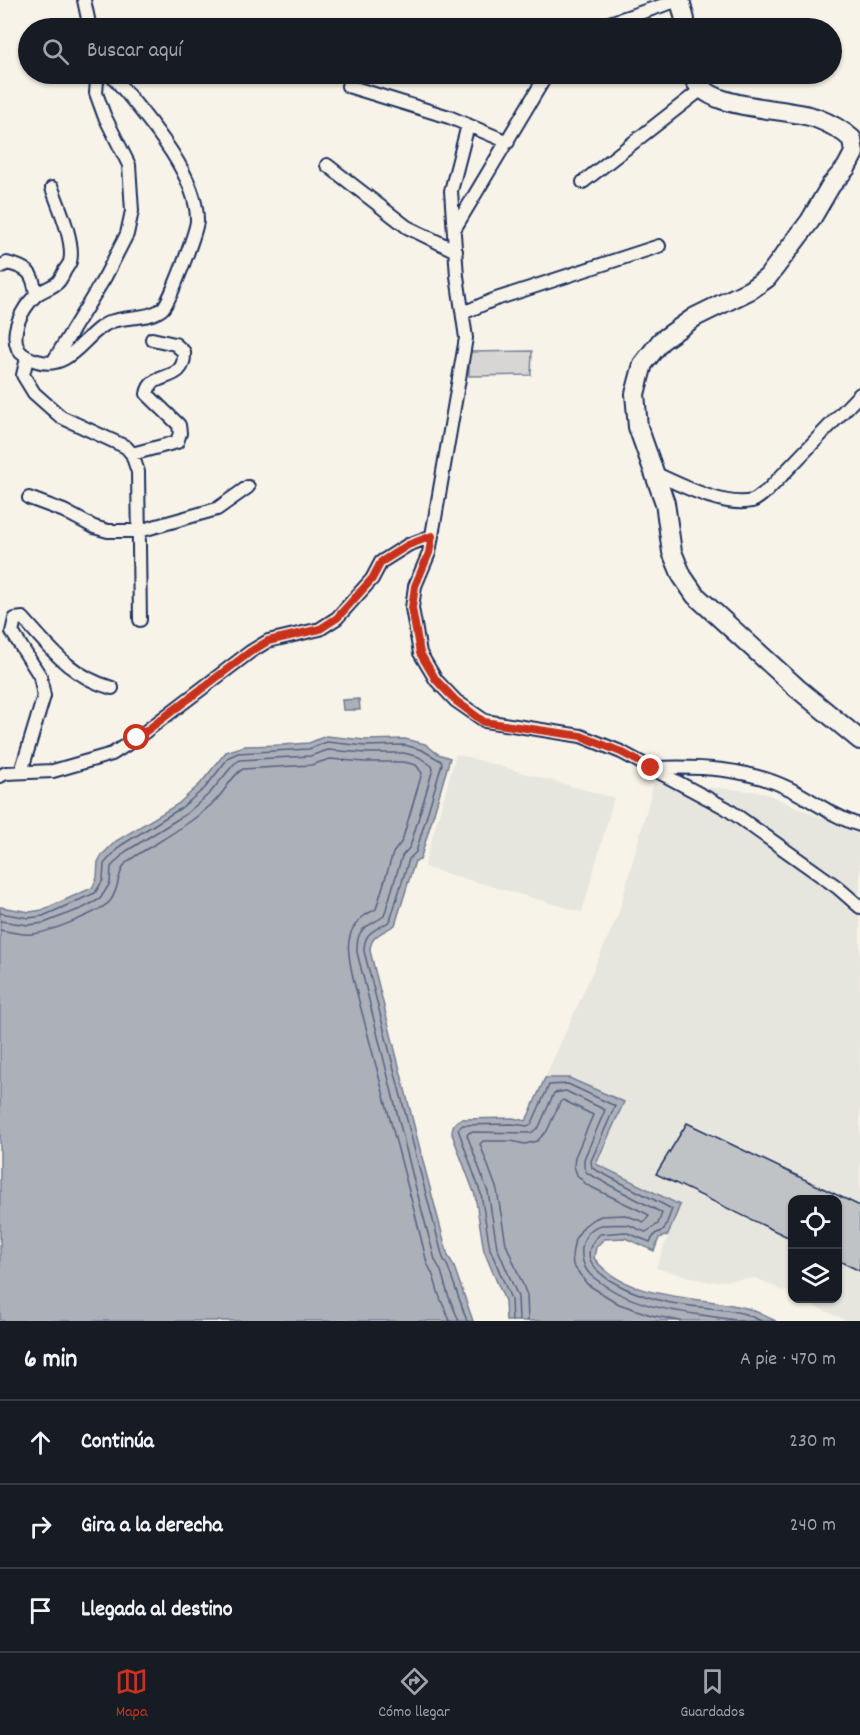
<!DOCTYPE html>
<html lang="es">
<head>
<meta charset="utf-8">
<style>
	body { margin:0; font-family:Dekko,sans-serif; background:#20242c; color:#f1f3f6 }
	.controls { position:absolute; right:18px; bottom:18px; display:grid; overflow:hidden; border-radius:12px; box-shadow:0 2px 4px #0004 }
	.controls button { width:54px; height:54px; display:grid; place-items:center; padding:0; border:0; border-bottom:2px solid #363941; background:#171b24; color:#f1f3f6; font:30px sans-serif }
	.stop { position:absolute; width:18px; height:18px; margin:-14px; border:4px solid #c8321e; border-radius:50%; background:#fff }
	.stop.end { background:#c8321e; border-color:#fff; box-shadow:0 2px 6px #0008 }
	.list { margin:0; padding:0; list-style:none }
	h2 { display:flex; justify-content:space-between; align-items:center; height:78px; margin:0; padding:0 24px; font-size:26px }
	h2 small { font-size:20px; font-weight:400; color:#9ea1a6 }
	.list li { display:grid; grid-template-columns:39px 1fr auto; gap:18px; align-items:center; box-sizing:border-box; height:84px; padding:0 24px; border-top:2px solid #363941 }
	.list b { display:block; font-size:22px; white-space:nowrap }
	.list em { font-size:20px; font-style:normal; color:#9ea1a6 }
	.icon { flex:none; width:33px; height:33px; fill:none; stroke:currentColor; stroke-width:2; stroke-linecap:round; stroke-linejoin:round }
	.map { position:relative; flex:none; width:860px; height:1321px; overflow:hidden }
	.search { position:absolute; background:#171b24; box-shadow:0 2px 4px #0004; left:18px; right:18px; top:18px; height:66px; display:flex; align-items:center; gap:15px; box-sizing:border-box; padding:0 21px; border-radius:33px; color:#9ea1a6; font-size:22px }
	.sheet { height:330px; background:#171b24 }
	nav { display:flex; justify-content:space-around; align-items:center; box-sizing:border-box; height:84px; border-top:2px solid #363941; background:#171b24; font-size:16px; color:#9ea1a6 }
	nav a { display:grid; justify-items:center; gap:3px }
	nav .on { color:#c8321e }
	.map>svg:first-child { display:block }
	.built { fill:#e6e5de }
	.green { fill:#d7d6d4; stroke:#798299; stroke-width:1.5 }
	.water { fill:#acb0b9; stroke:#727c95; stroke-width:1.5 }
	.lines { fill:none; stroke-linecap:round; stroke-linejoin:round }
	.shore { stroke:#556382; stroke-width:1.5 }
	.building { fill:#c0c3c5; stroke:#1b2f5e; stroke-width:1.5 }
	.street-casing { stroke:#1b2f5e; stroke-width:16 }
	.secondary-casing { stroke:#1b2f5e; stroke-width:22 }
	.street { stroke:#f7f3e8; stroke-width:12 }
	.secondary { stroke:#f7f3e8; stroke-width:18 }
	.route { stroke:#c8321e; stroke-width:8 }
</style>
</head>
<body>
<div class="map">
<svg width="860" height="1321" viewBox="0 0 860 1321">
	<rect width="100%" height="100%" fill="#f7f3e8"/>
	<filter id="ink" filterUnits="userSpaceOnUse"><feTurbulence type="fractalNoise" baseFrequency=".0167" numOctaves="2"/><feDisplacementMap in="SourceGraphic" scale="12" xChannelSelector="R" yChannelSelector="G"/><feConvolveMatrix kernelMatrix="1 2 1 2 8 2 1 2 1" color-interpolation-filters="sRGB"/></filter>
	<g filter="url(#ink)">
		<path class="built" d="M456 754 614 798 582 912 424 867Z
			M654 783 762 792 860 835V1321H847L799 1299 838 1298V1200H792V1295L756 1278 709 1282 656 1268 680 1205 596 1164 569 1078H545L618 915Z"/>
		<path class="green" d="M532 351 531 375 469 376V352Z"/>
		<path class="water" d="M359 699 360 710H343L342 700Z
			M326 736 365 740 405 739 425 744 438 754 450 758 420 860 415 861 395 925C383 933 370 935 370 951L426 1173 448 1256 453 1264 473 1321H0V907L30 912 42 910 92 888 97 878 98 862 102 855 116 841 178 804 200 784 226 752 245 746 282 745 309 743Z
			M545 1078H569L624 1102 596 1164 680 1205 668 1235 659 1238 654 1251 625 1238 604 1239 596 1247 594 1258C626 1302 700 1295 746 1308 756 1311 767 1317 776 1321H506L505 1301 484 1251 475 1195 452 1134C452 1126 454 1122 461 1119L513 1118 526 1121Z"/>
		<g class="lines">
			<path class="shore" d="M0 913 29 918 43 916 95 893 103 880 104 864 120 846 181 808 205 788 229 757 238 753 309 749 327 742 365 746 405 745 422 750 441 761 442 764 416 852 409 859 390 921C376 931 364 930 364 951L421 1175 443 1258 448 1267 467 1321
				M0 921 28 925 44 923 83 908 100 899 110 883 111 867 125 852 186 814 210 793 234 764 240 760 310 756 328 750 365 753H404L419 757 432 766 433 769 410 847 402 856 384 916C367 928 356 926 357 952L413 1177 435 1260 441 1271 448 1295 459 1321
				M0 930C10 932 21 935 32 934 47 933 102 912 111 900 120 886 117 873 126 863 135 855 147 849 157 843 178 830 199 817 216 800 226 790 232 775 243 769L311 765 330 759 364 762H404L416 765 422 773 402 841 393 853 376 909C372 912 367 913 364 916 341 933 349 959 354 982L415 1214 427 1263 433 1275 440 1298 450 1321
				M512 1321 511 1299 490 1249 481 1194 458 1129 463 1125 512 1124 528 1126 532 1123 549 1085 568 1084 615 1106 591 1161 592 1168 672 1209 664 1230 655 1234 650 1242 625 1232 600 1234C559 1271 645 1298 671 1303 696 1308 721 1307 745 1314 751 1316 756 1319 762 1321
				M519 1321 518 1297 497 1247 488 1192 467 1135 470 1132 531 1133 539 1127 554 1093 566 1091 605 1110 584 1159V1167L587 1173 662 1213 658 1224 646 1232C640 1231 635 1227 629 1225 625 1224 607 1225 602 1225 579 1229 575 1263 593 1277 635 1312 691 1312 742 1321
				M528 1321 527 1295 506 1244 497 1190 480 1144 483 1141H511L525 1144 537 1141 547 1131 560 1102 563 1100 593 1115 575 1157 574 1166 577 1175 587 1185 647 1214 649 1216 644 1222 625 1215 601 1216 592 1220 584 1226 575 1239 572 1255 573 1265 587 1284 619 1304 651 1315 680 1321"/>
		</g>
		<path class="building" d="M687 1123 860 1206V1271L837 1260V1200H792V1239L656 1174Z"/>
		<g class="lines">
			<g class="street-casing">
				<path id="street" d="M84 0 90 28
					M594 28 679 0
					M348 86 449 117 508 142
					M468 125 451 191 457 276 466 338 429 553 415 586 412 608 420 653 436 680 456 701 485 721 581 736 621 752 726 808 837 887 860 907
					M327 165 407 227 456 251
					M583 182 703 88
					M52 188C59 207 75 242 70 262 70 263 65 270 65 270 63 274 61 279 58 282 52 288 41 290 35 296 22 309 10 331 18 349 22 356 30 359 37 361 72 372 85 330 113 321 129 316 149 319 162 309 170 303 196 232 197 221 198 172 140 110 111 74
					M455 228 547 74
					M0 267 7 263C28 268 33 272 36 294
					M463 313 493 300 659 246
					M27 358 23 375 34 393 61 417 126 447 132 454 138 472 140 620
					M53 362 105 277 127 234 132 211 129 165 104 115 96 93 97 81 102 74
					M132 454 177 442 180 433 179 425 147 394C151 369 186 385 184 352L175 344 152 339
					M654 473C679 484 724 508 752 501 757 500 762 494 767 491L860 394
					M29 498 64 511 94 527 108 531H139L217 509 248 487
					M653 768C699 766 747 768 790 789 813 800 835 818 860 825
					M21 772 44 696 40 676 12 632 15 619 23 618C51 649 70 676 112 688
					M0 776 6 773 53 771 112 754 137 738 250 652 268 641 320 629 337 618 372 579 381 562 408 545 432 536"/>
			</g>
			<g class="secondary-casing">
				<path id="secondary" d="M680 0 685 20V28
					M692 74C704 112 784 106 816 118 829 123 841 129 852 139L854 153 846 168 831 185 810 221 767 278 750 290 695 317 661 341 643 364 635 394 638 427 665 503 672 552 682 576 695 595 797 688 860 740"/>
			</g>
			<use href="#street" class="street"/>
			<use href="#secondary" class="secondary"/>
		</g>
	</g>
	<g class="lines" filter="url(#ink)">
		<path class="route" d="M137 738 250 652 268 641 320 629 337 618 372 579 381 562 408 545 432 536 429 553 415 586 412 608 420 653 436 680 456 701 484 722 581 736 621 752 651 768"/>
	</g>
</svg>
<div class="controls">
<button><svg class="icon" aria-label="locate" viewBox="0 0 24 24"><circle cx="12" cy="12" r="6"/><path d="M12 2v4M12 18v4M2 12h4M18 12h4"/></svg></button>
<button><svg class="icon" aria-label="layers" viewBox="0 0 24 24"><path d="M12 4l9 5-9 5-9-5zM3 14l9 5 9-5"/></svg></button>
</div>
<div class="stop" style="left:137px;top:738px"></div>
<div class="stop end" style="left:651px;top:768px"></div>
<div class="search"><svg class="icon" aria-label="search" viewBox="0 0 24 24"><circle cx="10" cy="10" r="6"/><path d="M15 15l6 6"/></svg>Buscar aquí</div>
</div>
<section class="sheet">
<h2>6 min<small>A pie · 470 m</small></h2>
<ul class="list">
<li><svg class="icon" aria-label="ahead" viewBox="0 0 24 24"><path d="M12 20V5M6 11l6-6 6 6"/></svg><div><b>Continúa</b></div><em>230 m</em></li>
<li><svg class="icon" aria-label="right" viewBox="0 0 24 24"><path d="M7 20v-9h11M14 6l5 5-5 5"/></svg><div><b>Gira a la derecha</b></div><em>240 m</em></li>
<li><svg class="icon" aria-label="arrive" viewBox="0 0 24 24"><path d="M6 21V4h12l-3 4 3 4H6"/></svg><div><b>Llegada al destino</b></div></li>
</ul>
</section>
<nav>
<a class="on"><svg class="icon" aria-label="map" viewBox="0 0 24 24"><path d="M3 6l6-2 6 2 6-2v14l-6 2-6-2-6 2zM9 4v14M15 6v14"/></svg>Mapa</a>
<a><svg class="icon" aria-label="directions" viewBox="0 0 24 24"><path d="M12 3l9 9-9 9-9-9zM9 14v-3h6M13 9l2 2-2 2"/></svg>Cómo llegar</a>
<a><svg class="icon" aria-label="saved" viewBox="0 0 24 24"><path d="M7 4h10v16l-5-4-5 4z"/></svg>Guardados</a>
</nav>
</body>
</html>
